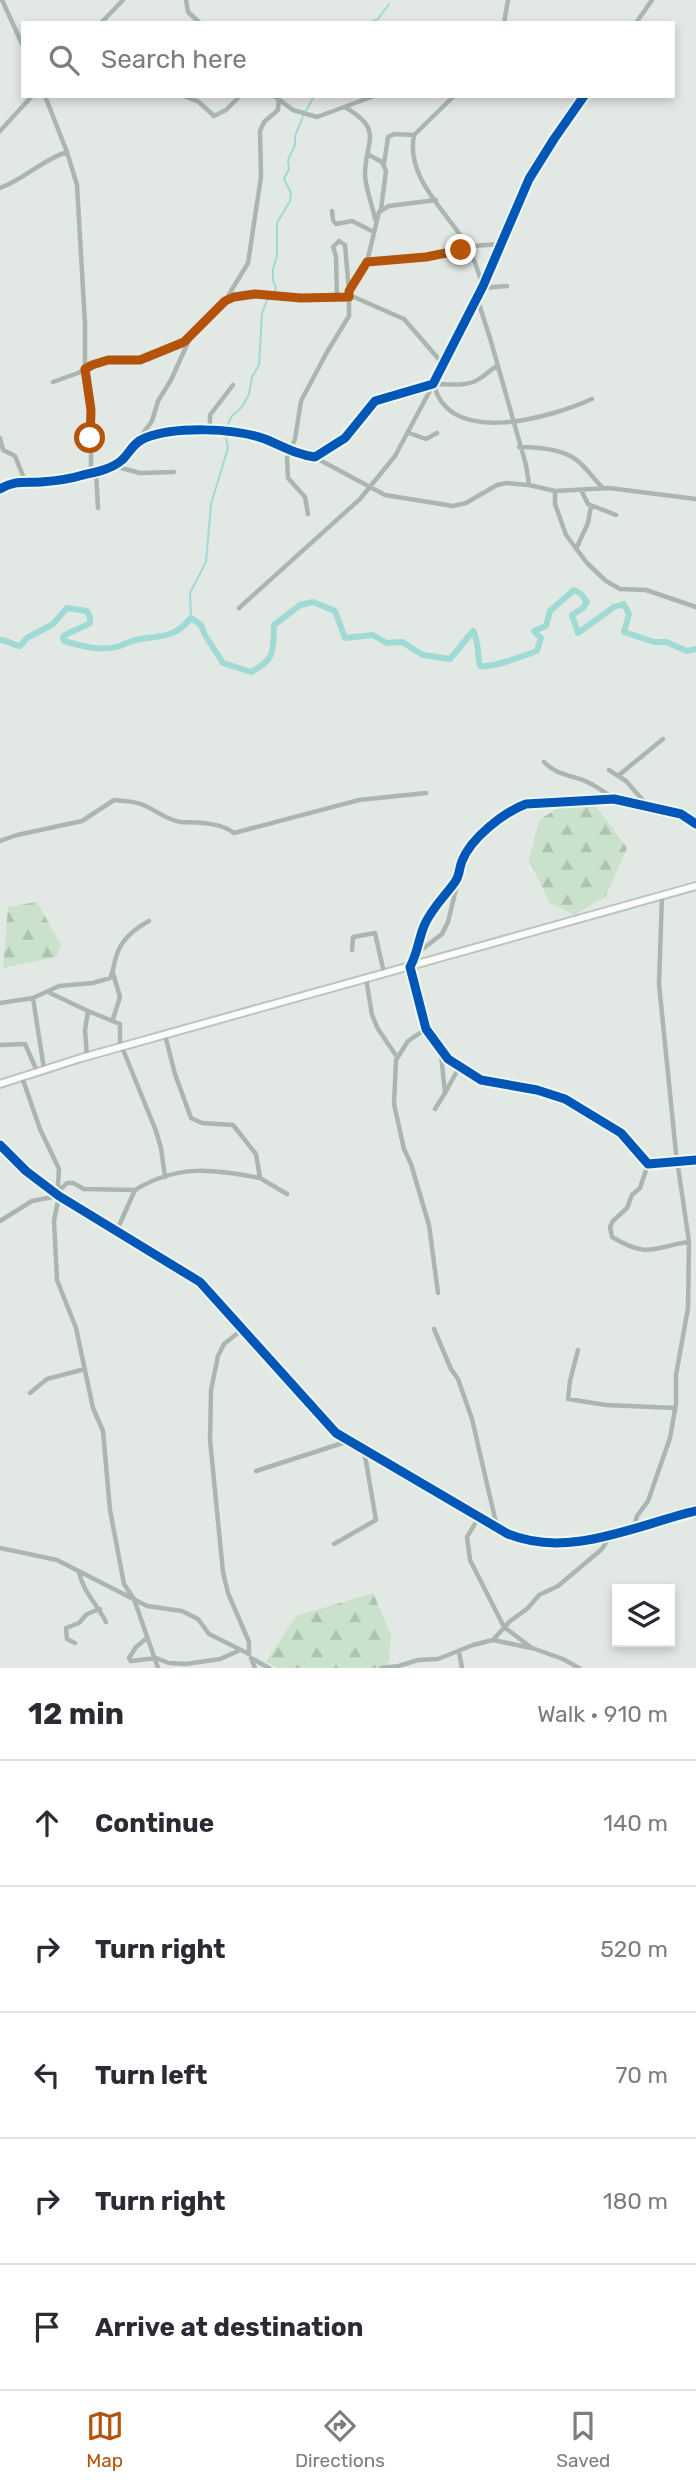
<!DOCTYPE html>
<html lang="en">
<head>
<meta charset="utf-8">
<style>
	body { margin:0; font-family:Rubik,sans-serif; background:#f2f2f3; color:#2b2b33 }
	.controls { position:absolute; right:21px; bottom:21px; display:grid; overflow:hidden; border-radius:0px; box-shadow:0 4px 10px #0003 }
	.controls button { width:63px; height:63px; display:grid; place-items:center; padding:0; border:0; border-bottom:2px solid #e1e1e2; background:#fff; color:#2b2b33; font:35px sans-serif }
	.stop { position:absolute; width:21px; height:21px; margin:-16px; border:5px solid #b45309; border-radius:50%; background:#fff }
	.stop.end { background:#b45309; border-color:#fff; box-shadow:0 2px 7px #0008 }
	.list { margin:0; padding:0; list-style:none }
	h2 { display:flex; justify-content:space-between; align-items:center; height:91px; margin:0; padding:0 28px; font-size:30px }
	h2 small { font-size:23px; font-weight:400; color:#7c7c81 }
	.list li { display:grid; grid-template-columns:46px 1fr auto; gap:21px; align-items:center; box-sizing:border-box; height:126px; padding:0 28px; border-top:2px solid #e1e1e2 }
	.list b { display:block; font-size:26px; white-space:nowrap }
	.list em { font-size:23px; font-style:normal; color:#7c7c81 }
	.icon { flex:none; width:38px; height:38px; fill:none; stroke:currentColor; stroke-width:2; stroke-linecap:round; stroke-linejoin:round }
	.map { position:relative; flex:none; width:696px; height:1668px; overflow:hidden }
	.search { position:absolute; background:#fff; box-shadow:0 4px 10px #0003; left:21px; right:21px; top:21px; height:77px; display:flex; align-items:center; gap:18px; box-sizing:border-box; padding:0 24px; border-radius:0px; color:#7c7c81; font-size:26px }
	.sheet { height:721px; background:#fff }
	nav { display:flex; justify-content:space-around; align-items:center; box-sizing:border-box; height:98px; border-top:2px solid #e1e1e2; background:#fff; font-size:19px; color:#7c7c81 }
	nav a { display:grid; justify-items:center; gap:4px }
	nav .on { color:#b45309 }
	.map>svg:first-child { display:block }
	.forest { fill:url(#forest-firs) }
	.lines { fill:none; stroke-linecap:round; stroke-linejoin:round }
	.stream { stroke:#a0dad5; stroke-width:2 }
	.river { stroke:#a0dad5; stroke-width:6 }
	.secondary-casing { stroke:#bbc5bf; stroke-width:10 }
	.street { stroke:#abb6b1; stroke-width:4.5 }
	.secondary { stroke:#fbfcfb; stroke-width:6 }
	.cycleway-casing { stroke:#f0f8f2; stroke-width:13 }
	.cycleway { stroke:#0057b8; stroke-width:9 }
	.route { stroke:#b45309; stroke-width:9 }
</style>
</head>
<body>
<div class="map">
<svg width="696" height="1668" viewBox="0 0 696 1668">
	<defs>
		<pattern id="forest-firs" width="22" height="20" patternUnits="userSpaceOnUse" patternTransform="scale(1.75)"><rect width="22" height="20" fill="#cae2cc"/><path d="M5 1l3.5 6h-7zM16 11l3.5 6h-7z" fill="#adc3b0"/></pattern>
	</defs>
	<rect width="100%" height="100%" fill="#e2e8e4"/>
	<path class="forest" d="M593 802 627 848 606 896 574 915 550 903 529 860 539 820 563 805Z
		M37 902 61 945 56 957 3 968 8 907Z
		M373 1593 391 1635 388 1665 376 1668H278L266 1662 296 1616Z"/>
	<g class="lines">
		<path class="stream" d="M369 23 378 19 389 4
			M306 111 314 96
			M226 428 232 416 242 407 249 394 252 377 259 365 262 313 267 300 273 295 276 288 273 281V269L277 256V223L290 201 291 193 284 179 289 169 288 160 295 145V136L303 116
			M191 618 190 593 206 562 211 504 228 448 225 432"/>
		<path class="river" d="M0 640C8 640 13 645 20 646L27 638 53 624 67 608 87 611 90 617V623C81 629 69 631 63 637L64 641C81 646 102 652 120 646 125 644 130 641 136 640 159 635 173 640 191 618L201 625 205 635 223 663 251 672C276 659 273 651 274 625L300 605 313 602 335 611 345 638 373 635 387 643 402 642 423 655 450 659 473 631C479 640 477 654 480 666 494 668 522 656 537 651L541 638 534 631 546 626 550 611 574 590 581 594 587 602 583 608 572 615 578 633 614 607 624 604 629 614 624 632 654 642H666L687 651 696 649"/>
		<g class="secondary-casing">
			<path id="secondary" d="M0 1084 81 1058 696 886
				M0 1145 26 1171 59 1196 200 1282 336 1433 508 1534C569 1559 636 1525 696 1511"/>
		</g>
		<path class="street" d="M2 0 23 46
			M186 0 188 12 200 23
			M101 23 123 0
			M504 23 508 0
			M636 23 652 0
			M45 96 67 152 77 185 85 324V369L91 410V473
			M184 96 199 102 214 116 226 110 240 96
			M274 96 293 110 317 117 374 96
			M454 96 414 135C405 179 449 213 469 249 475 260 478 273 483 285
			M345 107C385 131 365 140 365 175 366 191 372 203 375 219
			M0 131 32 96
			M369 155 382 162 386 171 381 209
			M384 164 388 137 394 134 414 135
			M0 188C24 179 42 160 67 152
			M332 211 333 220 336 224 352 221 374 232
			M367 262 426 257 454 253 473 246 500 244
			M483 288 507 286
			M337 297 336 256 333 247 339 241 345 245 349 291
			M477 298 490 338 526 465 529 484
			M226 300 255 294 301 297H354L404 319 443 364
			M53 382 78 373 92 365 108 360H140L189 339
			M434 384C448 384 467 387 479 379 486 375 490 370 497 366
			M434 385C450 448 552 417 592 399
			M210 429V415L233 385
			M409 433 426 439 437 433
			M0 438 3 450 15 456 25 481
			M139 439 152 421 158 401 171 380 190 338 225 301 248 263 261 177 260 131 264 122 278 110 279 96
			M519 447C537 447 565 449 579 462 587 469 594 479 602 487
			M316 458 385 495 453 506 466 503 497 485 506 483 529 485 555 491 609 488 696 499
			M114 466 140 473 174 472
			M96 472 98 508
			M0 489C14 480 25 483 41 482 55 481 70 479 83 475 96 472 112 469 122 460 130 452 134 442 145 438 176 426 234 428 265 439 282 446 297 455 315 457L345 438 375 401 433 384 483 286 529 179 554 139 584 96
			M581 490 588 504 616 515
			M555 491V504L566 535 587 563 606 581 620 589 646 590 696 607
			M308 514 305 497 288 478 287 458 295 439 301 401 327 352 349 316V291L367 262 379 212 389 206 436 200
			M576 549 588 523 591 506
			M239 608 360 499 395 456 433 385
			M544 762C554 772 560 773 573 777 588 780 601 790 613 798
			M609 770 626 781 647 805
			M619 775 663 739
			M696 824 681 814 614 799 526 804C504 812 471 838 462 861 459 868 460 875 455 882 445 896 431 909 424 926 418 941 418 952 410 967L426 1029 448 1059 481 1080 537 1090 565 1099 621 1133 648 1164 696 1160
			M0 841 17 835 82 821 114 800C122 801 133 801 141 804 155 809 165 820 181 822 198 823 220 822 234 833L359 800 426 793
			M352 950 353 937 375 933 384 973
			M420 951 442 934 448 922 458 881
			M366 978 372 1015 378 1029 397 1057
			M48 992 88 1011 85 1030 87 1056
			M33 998 44 1069
			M0 1003 33 998 59 986 93 983 110 978C114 970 114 962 117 954 122 939 136 928 149 921
			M88 1011 120 1024V1047
			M113 1019 120 997 113 973
			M426 1029 408 1041 396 1060 394 1104 404 1149 411 1164 429 1225 438 1293
			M165 1035 175 1074 191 1118 202 1123 233 1125 256 1154 260 1178 287 1194
			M0 1045 25 1044 37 1071
			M122 1047 156 1131 161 1148 165 1177
			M22 1077 40 1129 59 1169 58 1184 60 1190
			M445 1093 457 1071 461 1069
			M435 1109 445 1093 441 1054
			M648 1164 640 1188 632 1195 627 1208 613 1221 610 1227 612 1237C649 1259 652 1247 689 1242
			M135 1190 84 1189 73 1183H67L60 1190 54 1221 57 1280 76 1328 93 1408 103 1431 110 1510 124 1584 134 1599 158 1668
			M0 1221 32 1201 58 1196
			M117 1230 135 1190C177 1164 214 1169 260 1178
			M434 1329 451 1369 458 1379 472 1419 497 1527
			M578 1350 570 1381 568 1399 606 1405 675 1408
			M30 1393 47 1379 85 1369
			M256 1471 349 1441
			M479 1517 467 1537 470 1560 504 1627 532 1648 563 1659 579 1668
			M634 1527 637 1516 648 1501 670 1438 676 1404V1375L688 1308 689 1242 676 1153 659 984 662 896
			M334 1544 376 1520 364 1450
			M0 1548 57 1560 147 1606 182 1611 198 1619 209 1634 249 1654V1642L228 1593 223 1572 210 1440 211 1390 218 1356 224 1344 239 1332 247 1333
			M79 1572C83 1592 97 1604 106 1622
			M147 1638 136 1647 129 1658 131 1661 156 1658 169 1663 186 1664 220 1659 238 1651
			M493 1640 531 1648
			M75 1643 67 1639 66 1628 79 1623 87 1614 100 1609
			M459 1652 462 1668
			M251 1658 269 1668
			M251 1658 255 1668
			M381 1668 399 1666 418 1660 438 1659 473 1645 493 1640 509 1622 528 1608 539 1595 558 1586 602 1549 610 1536"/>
		<use href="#secondary" class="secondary"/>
		<g class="cycleway-casing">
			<path id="cycleway" d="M0 489C14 480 25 483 41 482 55 481 70 479 83 475 96 472 112 469 122 460 130 452 134 442 145 438 176 426 234 428 265 439 282 446 297 455 315 457L345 438 375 401 433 384 483 286 529 179 554 139 584 96
				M696 824 681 814 614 799 526 804C504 812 471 838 462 861 459 868 460 875 455 882 445 896 431 909 424 926 418 941 418 952 410 967L426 1029 448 1059 481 1080 537 1090 565 1099 621 1133 648 1164 696 1160
				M0 1145 26 1171 59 1196 200 1282 336 1433 508 1534C569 1559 636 1525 696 1511"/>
		</g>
		<use href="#cycleway" class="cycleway"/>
	</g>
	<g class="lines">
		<path class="route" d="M90 438 91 410 85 369 92 365 108 360H140L184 342 225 301 234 297 255 294 301 298 349 297V291L367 262 426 257 461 250"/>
	</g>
</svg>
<div class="controls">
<button><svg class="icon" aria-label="layers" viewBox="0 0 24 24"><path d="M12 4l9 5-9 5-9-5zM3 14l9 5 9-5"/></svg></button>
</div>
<div class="stop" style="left:90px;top:438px"></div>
<div class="stop end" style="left:461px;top:250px"></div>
<div class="search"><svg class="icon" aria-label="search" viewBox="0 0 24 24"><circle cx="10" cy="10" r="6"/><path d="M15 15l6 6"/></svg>Search here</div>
</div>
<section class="sheet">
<h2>12 min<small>Walk · 910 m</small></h2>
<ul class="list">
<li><svg class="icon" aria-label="ahead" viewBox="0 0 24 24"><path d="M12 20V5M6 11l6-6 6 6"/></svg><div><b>Continue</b></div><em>140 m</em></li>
<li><svg class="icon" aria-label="right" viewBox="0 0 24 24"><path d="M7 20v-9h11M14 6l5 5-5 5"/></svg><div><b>Turn right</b></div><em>520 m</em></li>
<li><svg class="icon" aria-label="left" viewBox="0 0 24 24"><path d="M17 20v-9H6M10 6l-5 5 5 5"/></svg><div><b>Turn left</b></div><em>70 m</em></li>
<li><svg class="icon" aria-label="right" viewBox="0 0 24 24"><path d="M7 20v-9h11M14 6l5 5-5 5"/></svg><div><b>Turn right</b></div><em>180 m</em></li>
<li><svg class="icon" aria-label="arrive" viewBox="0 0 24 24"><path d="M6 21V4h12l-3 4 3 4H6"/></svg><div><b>Arrive at destination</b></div></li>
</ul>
</section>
<nav>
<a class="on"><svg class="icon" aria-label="map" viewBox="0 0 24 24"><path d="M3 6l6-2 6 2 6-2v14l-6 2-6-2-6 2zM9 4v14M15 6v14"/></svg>Map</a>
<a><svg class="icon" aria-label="directions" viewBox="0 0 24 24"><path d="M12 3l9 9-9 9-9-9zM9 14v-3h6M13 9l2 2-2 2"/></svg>Directions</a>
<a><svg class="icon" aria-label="saved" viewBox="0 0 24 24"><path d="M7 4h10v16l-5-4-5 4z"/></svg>Saved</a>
</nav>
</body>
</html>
